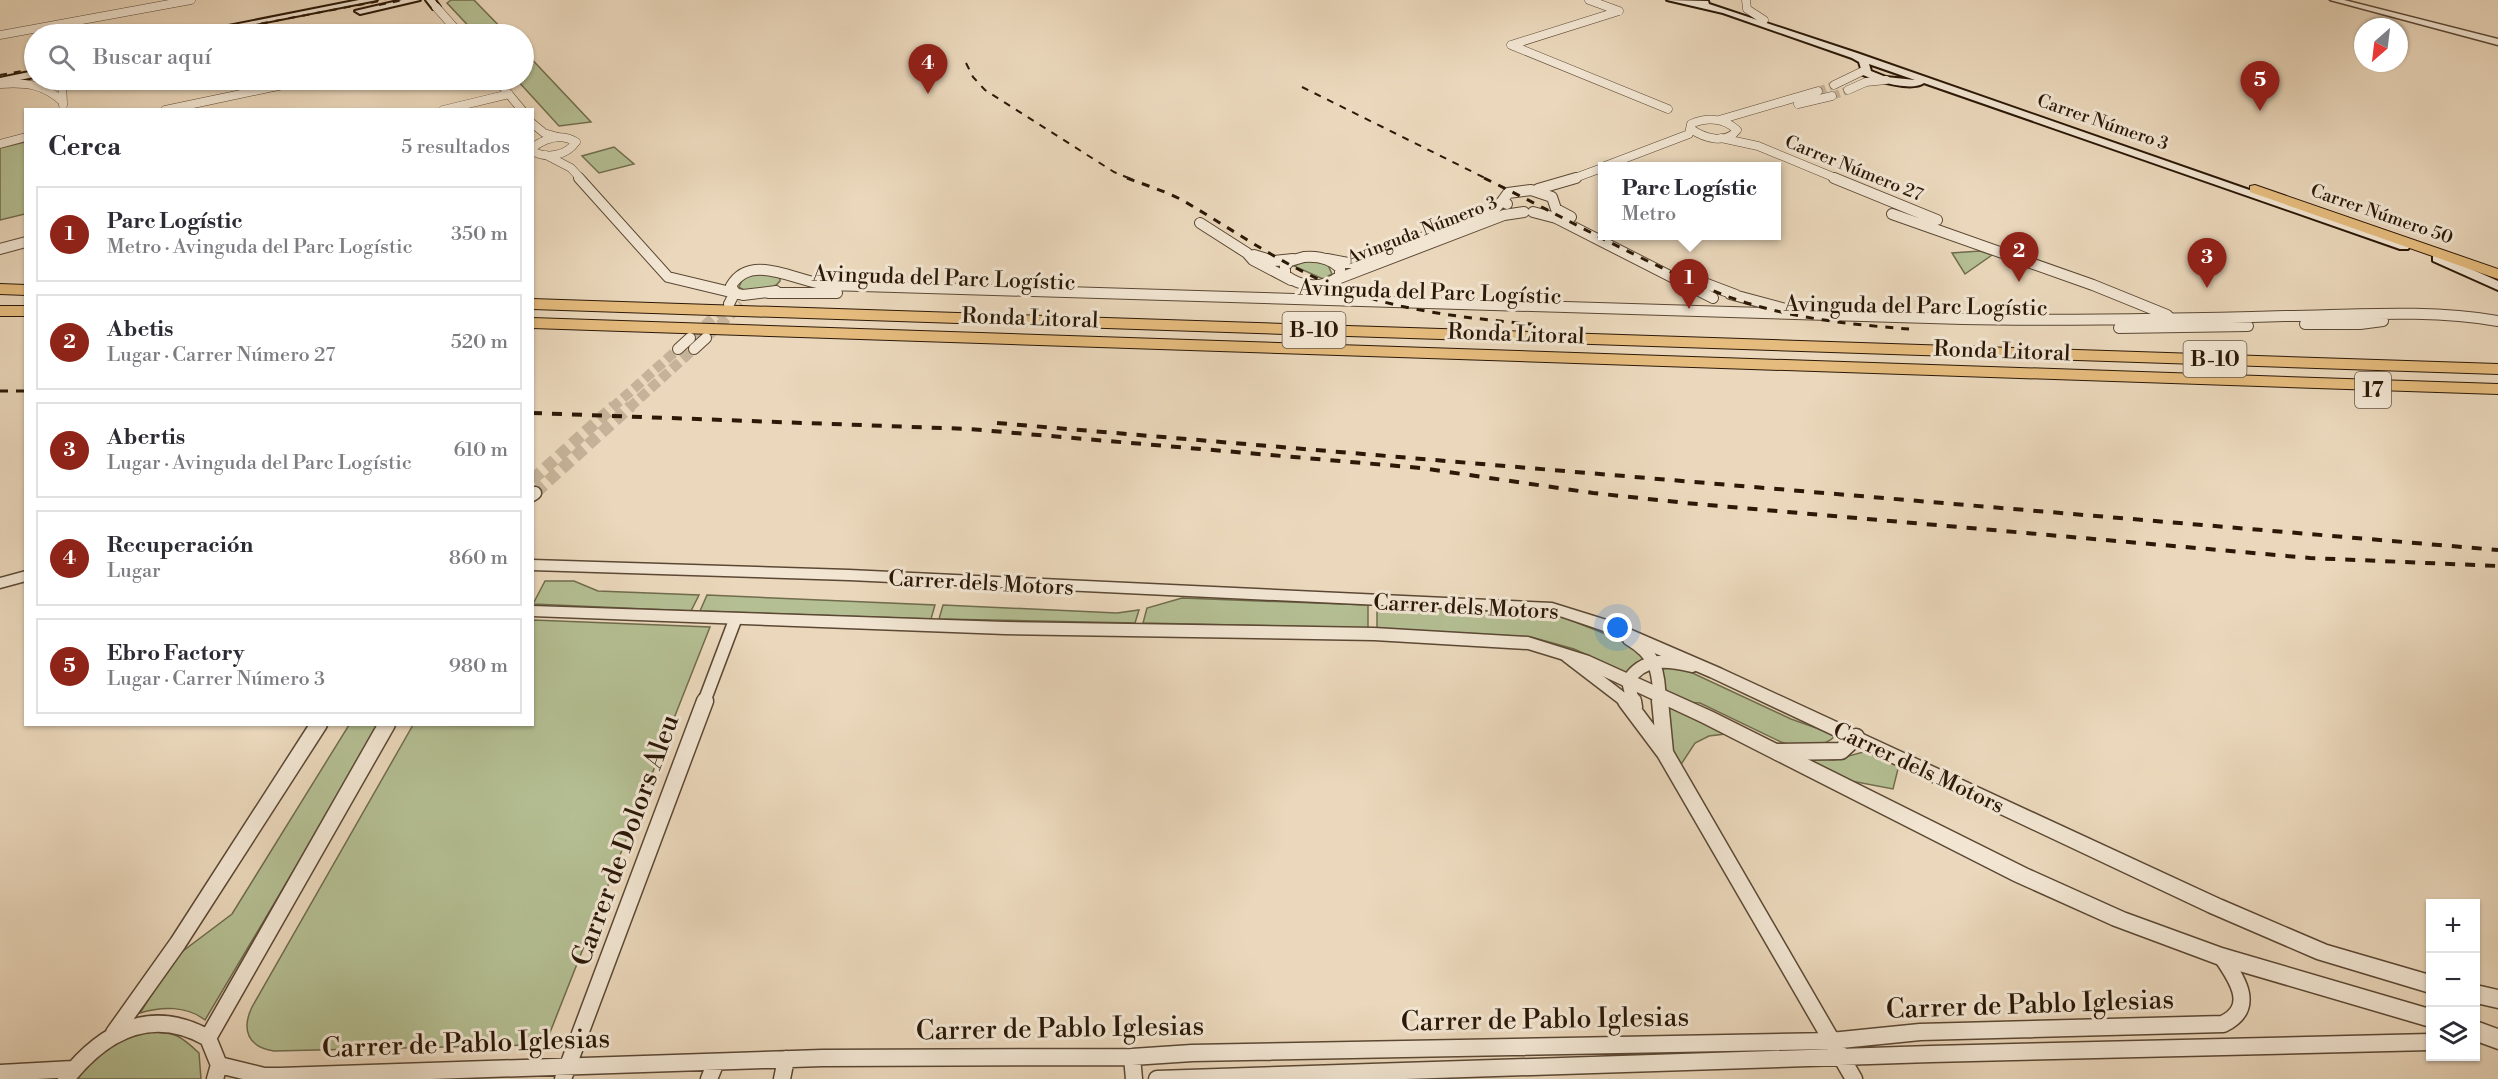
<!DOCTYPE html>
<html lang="es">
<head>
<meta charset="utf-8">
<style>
	body { margin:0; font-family:"Libre Bodoni",serif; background:#f2f2f3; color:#2b2b33 }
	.controls { position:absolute; right:18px; bottom:18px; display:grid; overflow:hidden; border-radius:0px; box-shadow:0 2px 4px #0004 }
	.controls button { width:54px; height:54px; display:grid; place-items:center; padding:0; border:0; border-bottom:2px solid #e1e1e2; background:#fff; color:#2b2b33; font:30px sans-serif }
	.compass { position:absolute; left:2354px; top:18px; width:54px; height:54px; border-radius:50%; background:#fff; box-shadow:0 2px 4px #0004; rotate:208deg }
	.you { position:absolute; left:1618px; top:628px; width:21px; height:21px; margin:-15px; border:4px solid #fff; border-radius:50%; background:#1a73e8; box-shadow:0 0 0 9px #1a73e833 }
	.badge { display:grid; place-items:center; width:39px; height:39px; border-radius:50%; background:#8f2418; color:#fff; font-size:20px; font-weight:700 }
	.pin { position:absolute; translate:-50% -50px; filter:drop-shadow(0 2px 3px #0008) }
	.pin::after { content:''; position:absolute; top:32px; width:21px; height:18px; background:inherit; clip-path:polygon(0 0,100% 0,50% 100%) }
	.popup { position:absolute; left:1598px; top:162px; width:183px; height:78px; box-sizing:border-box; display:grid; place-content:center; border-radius:0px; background:#fff; filter:drop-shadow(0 2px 4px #0005); font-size:20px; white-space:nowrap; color:#7c7c81 }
	.popup b { font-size:22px; color:#2b2b33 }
	.popup::after { content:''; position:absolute; left:50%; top:100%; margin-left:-12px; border:12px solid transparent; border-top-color:#fff }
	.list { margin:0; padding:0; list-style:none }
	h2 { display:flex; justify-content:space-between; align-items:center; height:78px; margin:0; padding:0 24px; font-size:26px }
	h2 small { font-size:20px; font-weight:400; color:#7c7c81 }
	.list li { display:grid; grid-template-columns:39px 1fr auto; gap:18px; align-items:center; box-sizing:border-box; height:96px; margin:0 12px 12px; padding:0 12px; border:2px solid #e1e1e2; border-radius:0px }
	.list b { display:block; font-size:22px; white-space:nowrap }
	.list p { margin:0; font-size:20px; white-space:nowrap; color:#7c7c81 }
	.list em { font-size:20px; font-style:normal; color:#7c7c81 }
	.icon { flex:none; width:33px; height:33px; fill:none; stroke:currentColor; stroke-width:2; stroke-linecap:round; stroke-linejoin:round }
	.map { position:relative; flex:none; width:2498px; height:1079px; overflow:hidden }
	.search { position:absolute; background:#fff; box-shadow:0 2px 4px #0004; left:24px; top:24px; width:510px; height:66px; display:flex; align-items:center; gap:15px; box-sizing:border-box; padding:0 21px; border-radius:33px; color:#7c7c81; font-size:22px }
	.panel { position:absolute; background:#fff; box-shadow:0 2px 4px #0004; left:24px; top:108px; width:510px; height:618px; border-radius:0px }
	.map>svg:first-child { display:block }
	.green { fill:#b4bf93; stroke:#706c4d; stroke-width:1.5 }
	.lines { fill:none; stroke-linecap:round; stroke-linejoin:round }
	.minor-tunnel-far2 { stroke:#c5b298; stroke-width:8; stroke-dasharray:8 4; stroke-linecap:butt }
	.minor-tunnel-far1 { stroke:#c5b298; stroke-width:10; stroke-dasharray:10 4.5; stroke-linecap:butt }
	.minor-tunnel { stroke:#c5b298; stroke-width:12; stroke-dasharray:12 6; stroke-linecap:butt }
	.minor-far3-casing { stroke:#5b4834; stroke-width:9 }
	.minor-far2-casing { stroke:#5b4834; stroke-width:12 }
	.minor-far1-casing { stroke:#5b4834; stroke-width:15 }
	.minor-casing { stroke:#5b4834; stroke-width:19 }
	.tertiary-casing { stroke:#5b4834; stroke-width:3 }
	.secondary-casing { stroke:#2b1807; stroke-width:4 }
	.trunk-casing { stroke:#2b1807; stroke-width:2 }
	.minor-far3 { stroke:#f2e6d3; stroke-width:8 }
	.minor-far2 { stroke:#f2e6d3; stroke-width:10 }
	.minor-far1 { stroke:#f2e6d3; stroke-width:12 }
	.minor { stroke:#f2e6d3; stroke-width:16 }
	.tertiary { fill:#f2e6d3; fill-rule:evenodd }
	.secondary { fill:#f2e6d3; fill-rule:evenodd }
	.trunk { fill:#e6bc7e; fill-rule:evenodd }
	.rail-far2 { stroke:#2b1807; stroke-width:2; stroke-dasharray:7 7; stroke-linecap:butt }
	.rail-far1 { stroke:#2b1807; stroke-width:3; stroke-dasharray:8 8; stroke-linecap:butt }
	.rail { stroke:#2b1807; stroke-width:4; stroke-dasharray:10 10; stroke-linecap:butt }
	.labels { text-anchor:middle; stroke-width:6; stroke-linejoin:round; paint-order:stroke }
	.far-street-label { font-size:18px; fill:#2b1807; stroke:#f2e6d3 }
	.shield { fill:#f2e6d3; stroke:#675644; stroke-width:1.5 }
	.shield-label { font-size:21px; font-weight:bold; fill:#2b1807 }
	.street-label { font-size:22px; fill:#2b1807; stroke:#f2e6d3 }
	.near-street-label { font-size:27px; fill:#2b1807; stroke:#f2e6d3 }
</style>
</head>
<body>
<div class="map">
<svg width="2498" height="1079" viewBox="0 0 2498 1079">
	<rect width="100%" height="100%" fill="#ebd8bc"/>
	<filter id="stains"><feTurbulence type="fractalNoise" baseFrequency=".00333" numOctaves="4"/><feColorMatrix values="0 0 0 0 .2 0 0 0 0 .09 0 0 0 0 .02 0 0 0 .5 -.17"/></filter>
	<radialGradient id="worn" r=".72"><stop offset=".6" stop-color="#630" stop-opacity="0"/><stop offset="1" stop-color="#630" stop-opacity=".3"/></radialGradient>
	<path class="green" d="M451 0H474L507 34H476L447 3Z
		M524 51 591 122 559 126 517 80H524Z
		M25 142V214L0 220V148Z
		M614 147 634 164 599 173 582 156Z
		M1980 251 1992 255 1965 274 1952 253Z
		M1304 261H1314L1328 265 1332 274 1323 279 1294 266Z
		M761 272 780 278V281C773 291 749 295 739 287L743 278Z
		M545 581H574L598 591 699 595 691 611 533 604Z
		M707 595 935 605 931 619 700 611Z
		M1182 598 1368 605V628L1143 623 1147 608Z
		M943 605 1117 613 1139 610 1135 623 939 619Z
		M1377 605 1558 615 1618 639 1648 659 1634 665 1626 673 1574 649 1531 637 1377 628Z
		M533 620 710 627 549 1035 529 1045 274 1051C248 1047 241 1030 252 1007L413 725 532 724Z
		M1661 665 1686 670 1791 719 1836 735C1824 749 1798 748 1781 742L1700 703 1685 702 1665 691Z
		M1668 705 1725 734 1709 736 1695 743 1680 766 1670 742Z
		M349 725H380L205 1020C187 1006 162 1006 140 1013L175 957 232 914Z
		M1867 751 1899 765 1893 789 1846 780 1804 757 1834 760Z
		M149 1032C175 1032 180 1035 199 1053L201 1079H78C90 1053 123 1038 149 1032Z"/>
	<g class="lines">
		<path class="minor-tunnel-far2" d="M1818 91 1834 85
			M1832 96 1848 90"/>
		<path class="minor-tunnel-far1" d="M694 335 728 304
			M709 335 742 304
			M612 408 678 349
			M629 408 694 349"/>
		<path class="minor-tunnel" d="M532 480 614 406
			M535 493 631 406"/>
		<g class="minor-far3-casing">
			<path id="minor-far3" d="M1589 0 1619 11
				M1746 0 1747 9 1764 20
				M436 7 460 34
				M0 35 191 0
				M1511 45 1668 109
				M1511 45 1619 11
				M62 80 63 105
				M497 80 522 110
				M0 84C25 82 44 84 63 102
				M1834 85 1865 70
				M1848 90 1866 82 1886 80
				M1798 104 1832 96
				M165 110 307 80
				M443 110 509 94
				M1719 120 1818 91
				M532 123 544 133 558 137
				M1721 138 1758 146 1838 179
				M0 144 26 137
				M532 148C545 138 561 133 576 142 566 156 547 159 532 151
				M546 155 571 168 581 179
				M1605 166 1689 134 1691 124C1707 117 1724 118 1737 130 1726 145 1704 138 1691 129
				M1572 179 1602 168"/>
		</g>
		<g class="minor-far2-casing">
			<path id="minor-far2" d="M579 178 668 277 743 295 776 291
				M1834 178 1937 220
				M1538 189 1576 178
				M1507 204 1503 200 1508 193 1531 190 1552 197 1556 209 1571 217
				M1533 212 1556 218 1713 298
				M1892 214 2093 285 2167 315 2172 320
				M1200 223 1247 253 1253 260 1291 280
				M0 249 26 242
				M1254 255 1274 261 1293 259
				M1304 257C1318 256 1330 258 1340 268V276C1323 289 1302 288 1285 275V266L1290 261Z
				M1327 259 1348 263 1362 261 1494 210 1503 200
				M1332 281 1504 215 1524 212
				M1699 281 1736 295
				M734 291 731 286C751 251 798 283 829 285L1963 319C2070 321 2178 319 2285 316 2355 315 2429 309 2498 321
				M768 293H837
				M1730 294 1797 312
				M729 304 735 292
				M2305 324H2360L2383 321
				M2119 328 2248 326
				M678 349 690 338
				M694 349 706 338"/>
		</g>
		<g class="minor-far1-casing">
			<path id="minor-far1" d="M532 495 535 493
				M1629 639C1658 656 1658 672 1660 702
				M1567 656 1627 702
				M704 702 735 620
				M1633 702 1628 681C1643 657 1667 660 1692 666"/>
		</g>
		<g class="minor-casing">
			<path id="minor" d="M1626 701 1665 753 1854 1079
				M1633 701 1634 707
				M1660 701 1665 752
				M1778 752 1841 751 1856 737
				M114 1033 178 943 319 724
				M208 1038 387 724
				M1132 1057 1134 1079
				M219 1065 264 1076H280L822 1058 1132 1057 1192 1053 1831 1041 1920 1032 2223 1024C2256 1008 2238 980 2222 957
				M0 1073 73 1069
				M66 1079C104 1031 151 1006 208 1038L219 1065 215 1079
				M563 1079 705 701
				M709 1079 716 1062
				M782 1079 786 1059
				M1157 1079 1931 1054 2430 1042"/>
		</g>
		<g class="tertiary-casing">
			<path id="tertiary" d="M2330 0H2344L2498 39V45Z
				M532 560 849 570 1552 603 1613 622 1722 669 2222 900 2327 945 2430 975V993L2317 959 2208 912 1710 677 1601 630 1551 613 849 580 532 570Z
				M26 571V581L0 588V578Z
				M532 606 1005 622 1374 628 1528 637 1589 656 1713 712 2028 869 2126 913 2222 948 2430 1009V1027L2222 966 2112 925 2014 881 1701 722 1577 664 1528 649 1374 640 1005 634 532 616Z
				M2476 985 2498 990V1008L2476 1003Z
				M2476 1021 2498 1029V1049L2476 1041Z"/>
		</g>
		<g class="secondary-casing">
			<path id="secondary" d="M359 0H377L205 34H188Z
				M402 0H420L360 14 355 11Z
				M426 0H435L440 7 433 9Z
				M1667 0 1708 1 1709 4 1857 53 2410 246 2408 249H2400L1924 83C1912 92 1876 81 1863 75L1859 62 1852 58 1723 13ZM1869 64 1915 80 1886 77 1871 71Z
				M34 71V77L0 84V78Z
				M2437 254 2498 281V290L2433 261V255Z"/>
		</g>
		<g class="trunk-casing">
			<path id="trunk" d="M2255 185 2498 269V279L2250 192V186Z
				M0 284 26 285V295L0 294Z
				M532 299 2498 364V374L532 309Z
				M0 306H26V316H0Z
				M532 318 2498 384V394L532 328Z"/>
		</g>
		<use href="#minor-far3" class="minor-far3"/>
		<use href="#minor-far2" class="minor-far2"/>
		<use href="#minor-far1" class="minor-far1"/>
		<use href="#minor" class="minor"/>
		<use href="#tertiary" class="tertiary"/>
		<use href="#secondary" class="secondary"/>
		<use href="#trunk" class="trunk"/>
		<path class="rail-far2" d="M379 5 404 0
			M206 34 385 0
			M966 63 973 77 985 90 1114 172 1131 179
			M0 75 34 69
			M1302 87 1487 179"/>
		<path class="rail-far1" d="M1127 178C1145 185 1165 191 1182 200 1227 226 1269 256 1316 278 1387 311 1465 318 1542 325
			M1484 178C1558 214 1633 257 1709 289 1771 316 1842 324 1909 329
			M0 391H26"/>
		<path class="rail" d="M532 413 969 429 1421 468 1593 493 1686 503 2310 558 2498 566
			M997 423 2498 550"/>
	</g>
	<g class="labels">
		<g class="far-street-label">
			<text transform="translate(2103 122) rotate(19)" y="6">Carrer Número 3</text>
			<text transform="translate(1854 168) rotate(22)" y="6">Carrer Número 27</text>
			<text transform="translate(2382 214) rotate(19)" y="6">Carrer Número 50</text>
			<text transform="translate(1422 230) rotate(-21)" y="6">Avinguda Número 3</text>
		</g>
		<g class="shield">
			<rect x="1282.5" y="312" width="63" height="36" rx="4.5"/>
			<rect x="2183.5" y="341" width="63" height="36" rx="4.5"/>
			<rect x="2355" y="372" width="36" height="36" rx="4.5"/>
		</g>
		<g class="shield-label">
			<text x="1314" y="337">B-10</text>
			<text x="2215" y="366">B-10</text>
			<text x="2373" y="397">17</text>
		</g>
		<g class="street-label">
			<text transform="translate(944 277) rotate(2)" y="8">Avinguda del Parc Logístic</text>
			<text transform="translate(1430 291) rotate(2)" y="8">Avinguda del Parc Logístic</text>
			<text transform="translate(1916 305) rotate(1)" y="8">Avinguda del Parc Logístic</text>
			<text transform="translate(1030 317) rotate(2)" y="8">Ronda Litoral</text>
			<text transform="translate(1516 333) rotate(2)" y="8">Ronda Litoral</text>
			<text transform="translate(2002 350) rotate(2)" y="8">Ronda Litoral</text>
			<text transform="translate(981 582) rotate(3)" y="8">Carrer dels Motors</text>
			<text transform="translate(1466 606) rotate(3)" y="8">Carrer dels Motors</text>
			<text transform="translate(1919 767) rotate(25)" y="8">Carrer dels Motors</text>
		</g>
		<g class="near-street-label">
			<text transform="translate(625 840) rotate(-70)" y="9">Carrer de Dolors Aleu</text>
			<text transform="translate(2030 1004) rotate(-2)" y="9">Carrer de Pablo Iglesias</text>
			<text transform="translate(1545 1019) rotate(-1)" y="9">Carrer de Pablo Iglesias</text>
			<text transform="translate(1060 1028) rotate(-1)" y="9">Carrer de Pablo Iglesias</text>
			<text transform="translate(466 1043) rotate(-2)" y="9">Carrer de Pablo Iglesias</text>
		</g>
	</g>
	<rect width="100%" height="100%" filter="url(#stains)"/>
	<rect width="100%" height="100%" fill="url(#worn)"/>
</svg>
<div class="controls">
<button>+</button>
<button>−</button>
<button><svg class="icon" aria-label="layers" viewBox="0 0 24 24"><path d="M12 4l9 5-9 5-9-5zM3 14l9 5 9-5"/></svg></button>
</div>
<svg class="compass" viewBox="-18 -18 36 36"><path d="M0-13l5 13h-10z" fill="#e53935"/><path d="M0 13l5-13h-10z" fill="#7c7c81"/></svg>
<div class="you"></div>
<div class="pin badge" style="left:1689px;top:309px">1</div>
<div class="popup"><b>Parc Logístic</b>Metro</div>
<div class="pin badge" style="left:2019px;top:282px">2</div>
<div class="pin badge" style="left:2207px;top:288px">3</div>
<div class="pin badge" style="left:928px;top:94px">4</div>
<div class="pin badge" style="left:2260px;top:111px">5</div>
<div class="search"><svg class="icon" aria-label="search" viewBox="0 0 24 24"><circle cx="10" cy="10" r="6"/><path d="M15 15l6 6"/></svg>Buscar aquí</div>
<section class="panel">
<h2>Cerca<small>5 resultados</small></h2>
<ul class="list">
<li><span class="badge">1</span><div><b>Parc Logístic</b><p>Metro · Avinguda del Parc Logístic</p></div><em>350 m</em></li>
<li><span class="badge">2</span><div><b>Abetis</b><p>Lugar · Carrer Número 27</p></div><em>520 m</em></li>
<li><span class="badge">3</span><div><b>Abertis</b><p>Lugar · Avinguda del Parc Logístic</p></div><em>610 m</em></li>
<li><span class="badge">4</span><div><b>Recuperación</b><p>Lugar</p></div><em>860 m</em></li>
<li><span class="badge">5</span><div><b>Ebro Factory</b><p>Lugar · Carrer Número 3</p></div><em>980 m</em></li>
</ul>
</section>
</div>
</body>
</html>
